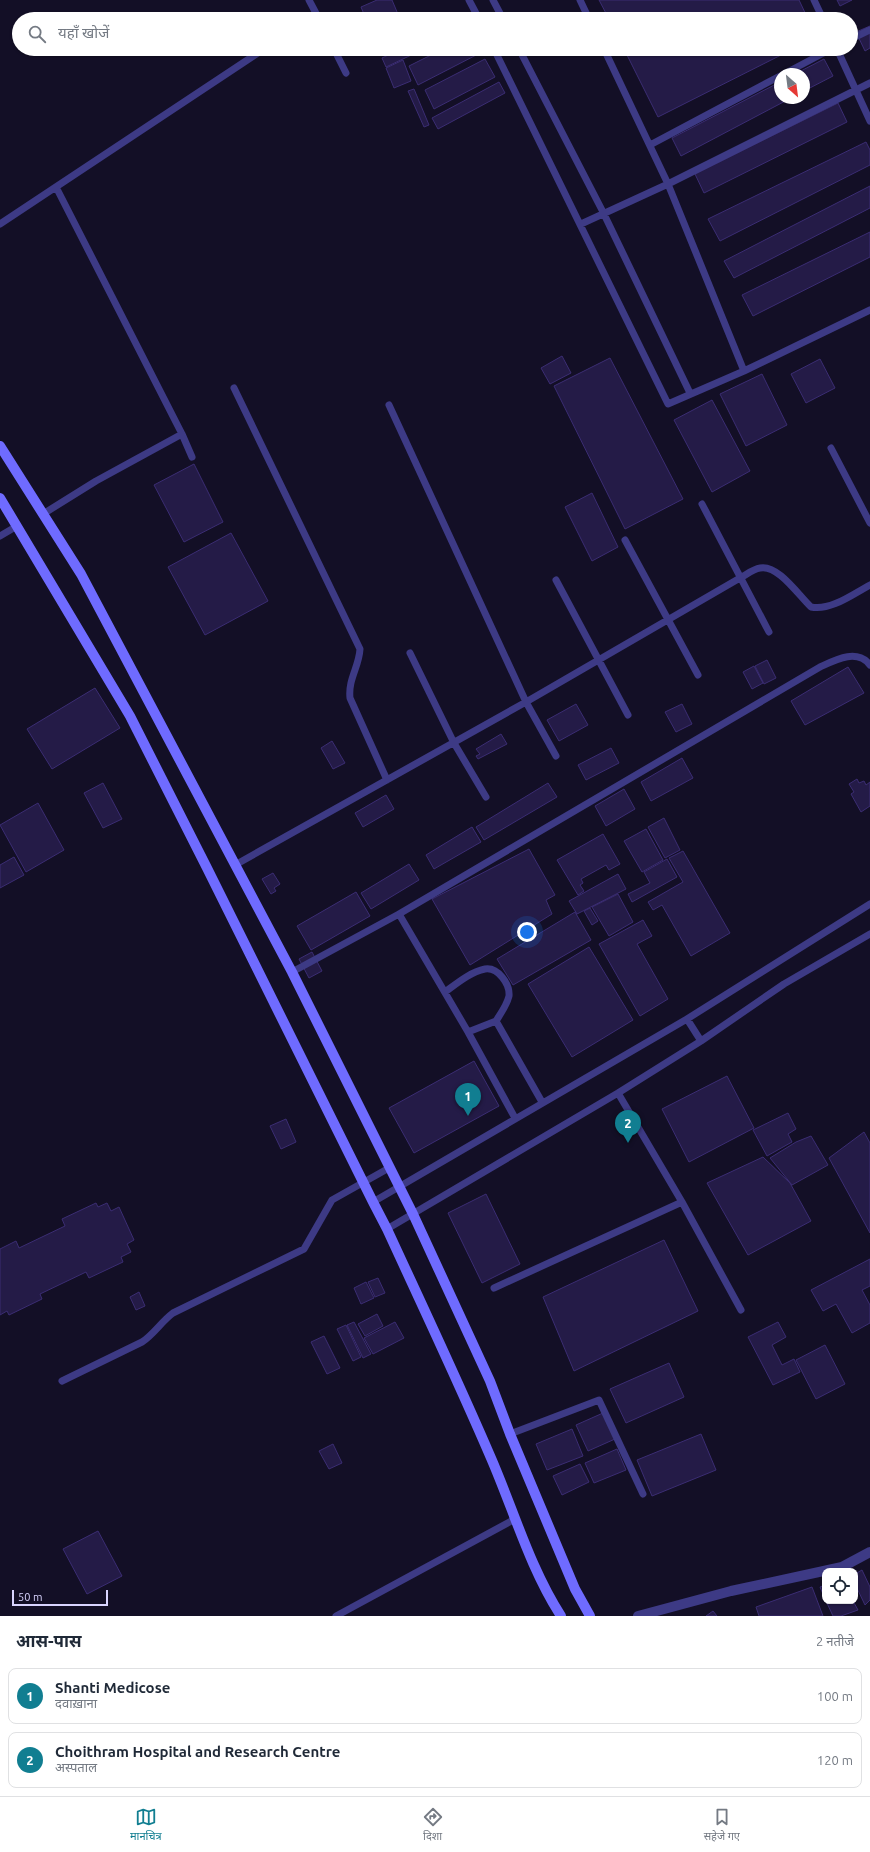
<!DOCTYPE html>
<html lang="hi">
<head>
<meta charset="utf-8">
<style>
	body { margin:0; font-family:Ubuntu,"Noto Sans Devanagari",sans-serif; background:#f6f6f7; color:#1f2937 }
	.controls { position:absolute; right:12px; bottom:12px; display:grid; overflow:hidden; border-radius:8px; box-shadow:0 1px 3px #0004 }
	.controls button { width:36px; height:36px; display:grid; place-items:center; padding:0; border:0; border-bottom:1px solid #e0e1e3; background:#fff; color:#1f2937; font:20px sans-serif }
	.compass { position:absolute; left:774px; top:68px; width:36px; height:36px; border-radius:50%; background:#fff; box-shadow:0 1px 3px #0004; rotate:152deg }
	.scale { position:absolute; left:12px; bottom:10px; width:96px; box-sizing:border-box; padding-left:4px; border:2px solid #d9d4ff; border-top:0; font-size:11px; line-height:14px; white-space:nowrap; color:#d9d4ff; -webkit-text-stroke:3px #130f26; paint-order:stroke }
	.you { position:absolute; left:527px; top:932px; width:14px; height:14px; margin:-10px; border:3px solid #fff; border-radius:50%; background:#1a73e8; box-shadow:0 0 0 6px #1a73e833 }
	.badge { display:grid; place-items:center; width:26px; height:26px; border-radius:50%; background:#117e91; color:#fff; font-size:13px; font-weight:700 }
	.pin { position:absolute; translate:-50% -33px; filter:drop-shadow(0 1px 2px #0008) }
	.pin::after { content:''; position:absolute; top:21px; width:14px; height:12px; background:inherit; clip-path:polygon(0 0,100% 0,50% 100%) }
	.list { margin:0; padding:0; list-style:none }
	h2 { display:flex; justify-content:space-between; align-items:center; height:52px; margin:0; padding:0 16px; font-size:17px }
	h2 small { font-size:13px; font-weight:400; color:#747a83 }
	.list li { display:grid; grid-template-columns:26px 1fr auto; gap:12px; align-items:center; box-sizing:border-box; height:56px; margin:0 8px 8px; padding:0 8px; border:1px solid #e0e1e3; border-radius:8px }
	.list b { display:block; font-size:15px; white-space:nowrap }
	.list p { margin:0; font-size:13px; white-space:nowrap; color:#747a83 }
	.list em { font-size:13px; font-style:normal; color:#747a83 }
	.icon { flex:none; width:22px; height:22px; fill:none; stroke:currentColor; stroke-width:2; stroke-linecap:round; stroke-linejoin:round }
	.map { position:relative; flex:none; width:870px; height:1616px; overflow:hidden }
	.search { position:absolute; background:#fff; box-shadow:0 1px 3px #0004; left:12px; right:12px; top:12px; height:44px; display:flex; align-items:center; gap:10px; box-sizing:border-box; padding:0 14px; border-radius:22px; color:#747a83; font-size:15px }
	.sheet { height:180px; background:#fff }
	nav { display:flex; justify-content:space-around; align-items:center; box-sizing:border-box; height:56px; border-top:1px solid #e0e1e3; background:#fff; font-size:11px; color:#747a83 }
	nav a { display:grid; justify-items:center; gap:2px }
	nav .on { color:#117e91 }
	.map>svg:first-child { display:block }
	.building { fill:#241b47; stroke:#3b2d73 }
	.lines { fill:none; stroke-linecap:round; stroke-linejoin:round }
	.service { stroke:#3d3a85; stroke-width:7 }
	.minor { stroke:#3d3a85; stroke-width:10 }
	.secondary { stroke:#6f6bff; stroke-width:10 }
</style>
</head>
<body>
<div class="map">
<svg width="870" height="1616" viewBox="0 0 870 1616">
	<rect width="100%" height="100%" fill="#130f26"/>
	<path class="building" d="M377 0H392L400 19H366L361 7Z
		M599 0H799L808 19H609Z
		M837 0H852L840 6Z
		M870 26V48L865 51 856 32Z
		M401 49H424L386 67 382 58Z
		M443 49H482L484 51 418 85 409 66Z
		M624 49H793L658 117Z
		M485 59 495 77 434 109 425 90Z
		M824 59 833 76 804 91V74H795Z
		M403 60 411 81 394 88 386 68Z
		M499 82 505 93 438 129 432 118Z
		M780 82V98H791L681 156 672 138Z
		M414 89 429 125 424 127 408 91Z
		M838 103 847 122 704 193 695 174Z
		M866 142 870 150V165L720 241 708 219Z
		M870 186V208L734 278 724 261Z
		M870 232V257L753 316 742 295Z
		M562 356 571 373 550 384 541 368Z
		M610 358 683 499 625 529 554 386Z
		M820 359 835 388 806 403 791 374Z
		M762 374 787 425 746 446 720 394Z
		M712 400 750 471 712 492 674 420Z
		M194 464 223 522 184 542 154 485Z
		M592 493 618 547 592 561 565 507Z
		M231 533 268 601 205 635 168 567Z
		M767 660 776 678 764 684 755 666Z
		M754 666 763 683 752 689 743 672Z
		M848 667 864 693 805 725 791 701Z
		M95 688 120 728 52 769 27 729Z
		M576 704 588 725 559 741 547 720Z
		M682 704 692 724 676 732 665 712Z
		M501 734 507 744 478 759 476 756 480 754 476 749Z
		M332 741 345 763 333 769 321 748Z
		M611 748 619 763 586 780 578 765Z
		M682 758 693 778 651 801 641 782Z
		M857 779 859 783 864 781 866 785 870 782V806L861 812 851 794 854 792 849 784Z
		M103 783 122 819 103 828 84 793Z
		M548 783 557 797 484 840 476 827Z
		M624 789 635 809 606 826 595 806Z
		M386 795 394 809 363 827 355 813Z
		M38 803 64 850 26 872 0 825Z
		M664 818 680 850 665 858 648 827Z
		M472 827 481 842 434 869 426 855Z
		M646 829 663 860 642 872 624 841Z
		M603 834 620 864 609 870 606 865 581 879 583 883 580 885 584 891 578 895 557 860Z
		M529 849 555 895 546 900 552 914 470 965 432 899Z
		M683 851 730 933 691 956 662 905 653 910 648 902 683 882 669 858Z
		M14 857 24 875 0 888V865Z
		M667 859 677 877 632 902 628 894 650 883 644 872Z
		M409 864 419 880 371 909 361 893Z
		M273 873 280 884 274 888 276 891 271 894 262 879Z
		M618 874 626 889 577 914 569 901Z
		M356 892 370 916 311 950 297 926Z
		M618 894 633 922 609 936 592 907Z
		M590 908 598 921 592 925 584 911Z
		M575 912 591 940 513 985 497 959Z
		M643 920 652 936 637 944 668 999 640 1016 599 944Z
		M589 947 633 1020 572 1057 528 984Z
		M312 952 322 971 309 978 299 959Z
		M474 1061 499 1106 414 1153 389 1108Z
		M727 1076 754 1128 689 1162 662 1109Z
		M788 1113 796 1129 788 1134 792 1142 767 1156 753 1130Z
		M286 1119 296 1142 281 1149 270 1126Z
		M864 1132 870 1143V1233L829 1158Z
		M811 1136 828 1165 792 1185 770 1158 796 1142Z
		M763 1157 790 1183 811 1221 748 1255 707 1183Z
		M486 1194 520 1264 482 1283 448 1213Z
		M96 1203 98 1207 107 1203 111 1211 119 1207 134 1240 127 1244 131 1252 121 1257 123 1262 89 1278 86 1272 40 1294 42 1299 9 1315 7 1311 0 1315V1249L16 1241 19 1248 65 1226 62 1219Z
		M664 1240 698 1311 574 1371 543 1297Z
		M870 1259V1286L862 1290 870 1305V1323L852 1333 836 1304 823 1311 811 1290Z
		M378 1278 385 1293 375 1297 368 1282Z
		M366 1282 374 1298 361 1304 354 1288Z
		M139 1292 145 1306 136 1310 130 1297Z
		M377 1314 383 1326 365 1336 358 1324Z
		M354 1322 371 1354 363 1358 347 1325Z
		M395 1322 404 1338 373 1354 364 1338Z
		M778 1322 786 1337 772 1345 782 1365 794 1359 800 1372 773 1385 748 1337Z
		M346 1325 361 1357 353 1361 337 1329Z
		M324 1336 340 1368 327 1374 311 1342Z
		M825 1345 845 1384 816 1399 796 1360Z
		M669 1363 684 1397 626 1423 610 1389Z
		M603 1413 615 1439 588 1451 576 1425Z
		M572 1429 583 1456 547 1470 536 1444Z
		M701 1434 716 1470 652 1496 637 1460Z
		M333 1444 342 1463 329 1469 319 1451Z
		M617 1449 626 1470 594 1483 585 1463Z
		M580 1464 589 1482 562 1495 553 1476Z
		M98 1531 122 1576 87 1594 63 1549Z
		M862 1570 870 1587V1600L865 1605 855 1584V1574Z
		M825 1585V1599L820 1587Z
		M812 1587 823 1616H759L756 1607Z
		M826 1601H853L858 1610 841 1616H833Z
		M713 1611 717 1616H706Z"/>
	<g class="lines">
		<path class="service" d="M309 0 319 19
			M469 0 479 19
			M493 0 503 19
			M580 0 589 19
			M814 0 823 19
			M309 19 316 14
			M851 39 870 30
			M334 49 346 73
			M494 49 668 404 744 371 870 310
			M519 49 603 212 690 393
			M604 49 668 184 744 371
			M837 49 870 121
			M784 74 831 49
			M650 145 780 76
			M56 187 182 434 192 457
			M0 224 264 49
			M581 224 668 184 870 83
			M234 388 360 649C359 667 348 679 350 698L387 780
			M389 405 526 702 556 756
			M831 448 870 523
			M702 504 769 632
			M43 514 96 481 182 434
			M0 536 17 526
			M625 540 698 675
			M556 580 628 715
			M410 653 454 743 486 797
			M235 865 526 702 740 578C746 575 753 569 760 568 778 564 799 596 811 607 831 611 853 594 870 585
			M292 972 399 914
			M445 992C456 984 470 972 485 969 498 967 510 984 509 996 507 1005 501 1013 496 1021L542 1102
			M687 1019 701 1041
			M468 1032 496 1021
			M618 1093 682 1202 741 1310
			M515 1118 468 1032 399 914 820 667C835 660 857 648 870 665
			M373 1202 687 1019 870 904
			M387 1229 618 1093 701 1041 784 984 870 934
			M494 1288 682 1202
			M62 1381 142 1342C154 1334 161 1322 173 1313L304 1249 332 1200 389 1168
			M510 1434 599 1400 643 1494
			M336 1616 515 1519"/>
		<path class="minor" d="M638 1616 731 1591 842 1567 870 1552"/>
		<path class="secondary" d="M0 446 81 574 292 972 413 1214 490 1381 510 1434 575 1589 590 1616
			M0 498 130 716 207 868 373 1202 387 1229C422 1305 458 1381 491 1458 514 1511 530 1568 561 1616"/>
	</g>
</svg>
<div class="controls">
<button><svg class="icon" aria-label="locate" viewBox="0 0 24 24"><circle cx="12" cy="12" r="6"/><path d="M12 2v4M12 18v4M2 12h4M18 12h4"/></svg></button>
</div>
<svg class="compass" viewBox="-18 -18 36 36"><path d="M0-13l5 13h-10z" fill="#e53935"/><path d="M0 13l5-13h-10z" fill="#747a83"/></svg>
<div class="scale">50 m</div>
<div class="you"></div>
<div class="pin badge" style="left:468px;top:1116px">1</div>
<div class="pin badge" style="left:628px;top:1143px">2</div>
<div class="search"><svg class="icon" aria-label="search" viewBox="0 0 24 24"><circle cx="10" cy="10" r="6"/><path d="M15 15l6 6"/></svg>यहाँ खोजें</div>
</div>
<section class="sheet">
<h2>आस-पास<small>2 नतीजे</small></h2>
<ul class="list">
<li><span class="badge">1</span><div><b>Shanti Medicose</b><p>दवाख़ाना</p></div><em>100 m</em></li>
<li><span class="badge">2</span><div><b>Choithram Hospital and Research Centre</b><p>अस्पताल</p></div><em>120 m</em></li>
</ul>
</section>
<nav>
<a class="on"><svg class="icon" aria-label="map" viewBox="0 0 24 24"><path d="M3 6l6-2 6 2 6-2v14l-6 2-6-2-6 2zM9 4v14M15 6v14"/></svg>मानचित्र</a>
<a><svg class="icon" aria-label="directions" viewBox="0 0 24 24"><path d="M12 3l9 9-9 9-9-9zM9 14v-3h6M13 9l2 2-2 2"/></svg>दिशा</a>
<a><svg class="icon" aria-label="saved" viewBox="0 0 24 24"><path d="M7 4h10v16l-5-4-5 4z"/></svg>सहेजे गए</a>
</nav>
</body>
</html>
